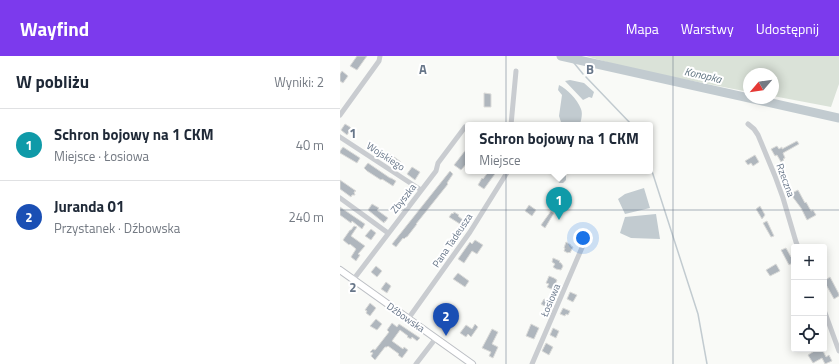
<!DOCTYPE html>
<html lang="pl">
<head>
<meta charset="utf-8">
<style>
	body { margin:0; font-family:"Titillium Web",sans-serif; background:#f2f2f3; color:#1f2937 }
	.controls { position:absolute; right:12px; bottom:12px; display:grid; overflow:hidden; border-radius:4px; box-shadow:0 2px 10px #0003 }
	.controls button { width:36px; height:36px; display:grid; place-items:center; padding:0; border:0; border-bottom:1px solid #e0e1e3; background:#fff; color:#1f2937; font:20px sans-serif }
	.compass { position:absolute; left:403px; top:12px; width:36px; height:36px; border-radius:50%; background:#fff; box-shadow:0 2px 10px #0003; rotate:241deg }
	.you { position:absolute; left:243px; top:182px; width:14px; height:14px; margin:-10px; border:3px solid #fff; border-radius:50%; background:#1a73e8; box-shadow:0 0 0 6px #1a73e833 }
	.badge { display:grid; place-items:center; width:26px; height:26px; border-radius:50%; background:#7c3aed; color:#fff; font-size:13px; font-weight:700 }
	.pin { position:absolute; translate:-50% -33px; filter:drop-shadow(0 1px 2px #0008) }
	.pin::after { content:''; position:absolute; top:21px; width:14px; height:12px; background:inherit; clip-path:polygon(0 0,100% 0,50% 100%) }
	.popup { position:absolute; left:125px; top:66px; width:188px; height:52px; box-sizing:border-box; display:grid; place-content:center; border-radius:4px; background:#fff; filter:drop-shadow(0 1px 3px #0005); font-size:13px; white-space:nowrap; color:#747a83 }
	.popup b { font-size:15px; color:#1f2937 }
	.popup::after { content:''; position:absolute; left:50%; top:100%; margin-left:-8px; border:8px solid transparent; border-top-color:#fff }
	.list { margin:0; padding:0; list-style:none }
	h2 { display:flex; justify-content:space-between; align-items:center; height:52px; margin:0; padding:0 16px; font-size:17px }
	h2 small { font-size:13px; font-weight:400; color:#747a83 }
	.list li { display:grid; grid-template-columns:26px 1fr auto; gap:12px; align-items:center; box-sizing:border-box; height:72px; padding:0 16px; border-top:1px solid #e0e1e3 }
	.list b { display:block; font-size:15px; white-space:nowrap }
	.list p { margin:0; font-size:13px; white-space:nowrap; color:#747a83 }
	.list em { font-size:13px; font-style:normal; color:#747a83 }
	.icon { flex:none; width:22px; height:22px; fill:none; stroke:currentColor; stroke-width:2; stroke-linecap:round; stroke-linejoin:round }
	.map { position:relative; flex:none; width:499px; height:308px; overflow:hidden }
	header { display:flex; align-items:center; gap:24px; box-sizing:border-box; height:56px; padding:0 20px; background:#7c3aed; color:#fff }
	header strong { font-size:19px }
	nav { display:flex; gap:22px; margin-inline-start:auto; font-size:14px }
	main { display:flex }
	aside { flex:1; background:#fff }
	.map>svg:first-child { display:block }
	.green { fill:#dae2d8 }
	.water { fill:#c2cbd0 }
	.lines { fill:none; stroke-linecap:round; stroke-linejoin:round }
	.stream { stroke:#c2cbd0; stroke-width:1.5 }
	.river { stroke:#c2cbd0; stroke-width:9 }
	.building { fill:#afb6bd; stroke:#dbdbd9 }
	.major-casing { stroke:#bcbfc4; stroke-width:8 }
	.minor { stroke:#c9ccd0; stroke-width:5 }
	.major { stroke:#fff; stroke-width:6 }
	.grid { fill:none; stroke:#677689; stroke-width:1; stroke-opacity:0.55 }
	.labels { text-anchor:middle; stroke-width:4; stroke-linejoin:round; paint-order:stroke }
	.street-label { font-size:10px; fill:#677689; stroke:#fff }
	.water-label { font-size:11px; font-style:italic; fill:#637784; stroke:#fff }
	.grid-label { font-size:13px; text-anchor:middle; font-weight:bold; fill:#677689; stroke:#fff; stroke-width:4; stroke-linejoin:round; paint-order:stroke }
</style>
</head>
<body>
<header>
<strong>Wayfind</strong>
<nav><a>Mapa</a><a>Warstwy</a><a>Udostępnij</a></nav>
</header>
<main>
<aside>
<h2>W pobliżu<small>Wyniki: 2</small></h2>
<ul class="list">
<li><span class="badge" style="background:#0f9aa8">1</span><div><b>Schron bojowy na 1 CKM</b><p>Miejsce · Łosiowa</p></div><em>40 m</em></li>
<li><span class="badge" style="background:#1a4fb4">2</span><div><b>Juranda 01</b><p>Przystanek · Dźbowska</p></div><em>240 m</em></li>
</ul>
</aside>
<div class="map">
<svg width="499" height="308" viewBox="0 0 499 308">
	<rect width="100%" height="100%" fill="#f9faf7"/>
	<path class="green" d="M246 0H499V28L491 51 433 40V18H409V36L291 13Z"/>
	<path class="water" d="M230 24 244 27 254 36 252 42 249 41 243 44 225 25Z
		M219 29C227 33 237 43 241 53 243 58 241 64 240 69H222L219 60 222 39 218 34Z
		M213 115H226V124L223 127H219Z
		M304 132 310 152 285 158 278 143 285 138Z
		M316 158 320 183 291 182 280 177 285 161Z"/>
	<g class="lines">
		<path class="stream" d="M230 2 243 18
			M246 21 292 69
			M310 109 358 258 367 308"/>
		<path class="river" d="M221 0 499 62"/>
	</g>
	<path class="building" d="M17 0H27L17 14 10 10Z
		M2 15 8 20 3 27 0 25V18Z
		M144 37 151 38V51H144Z
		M5 68 10 71 11 73 7 79 1 74Z
		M457 85 459 88 443 97 445 102 443 103 444 104 441 106 437 99 435 100 431 93 437 90 439 93 442 91V93Z
		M3 91 20 102 17 107 0 97V95Z
		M128 91V106L121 114 114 109Z
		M50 98 61 106 57 112 46 103Z
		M415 99 419 106 413 110 411 107 408 109 405 105Z
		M28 107 50 122H51L56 125 53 130 42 123 41 124 27 115 24 112Z
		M72 111 80 116 75 124 67 118Z
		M110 115 113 118 107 127 108 128 76 168H77L67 181H66L64 183 63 182 56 191 52 188 56 183Z
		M149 115H157L144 133 138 129 142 122 143 123Z
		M0 124 16 135 14 136 15 139H12L11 141 0 133Z
		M458 134 465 147 466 146 471 155 473 154 476 159 467 164 461 152 452 140H453L452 137Z
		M32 148 39 152 37 154 48 162 45 166V165L44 167 28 154Z
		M189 149 196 154 192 160 185 155Z
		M420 150 425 159 422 163 416 153Z
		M0 151 25 168 22 173 12 165 11 167 0 159Z
		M211 155 214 157 205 172 201 169Z
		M114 156 119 159 118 160 123 164 120 168 109 161 112 157 113 158Z
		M427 165 434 180 431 181 423 167Z
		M14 170 17 171 11 180 25 190 18 198 20 199 16 205 11 201 16 193 10 188 9 189 3 184 10 174H11Z
		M31 173 36 177 31 184 25 180Z
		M135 184 143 189 137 198 132 195 124 207 118 203 130 186 132 188Z
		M226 186 231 189V190L233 191 230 197 229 196 228 197 224 195 225 192H224Z
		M446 192 451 201 454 200V206L449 209 441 194Z
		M213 202 220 205 219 206 221 207 223 210 221 214 216 213 213 211 215 208 212 206Z
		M436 208 440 215 430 220 426 214Z
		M36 210 42 215 37 221 31 216Z
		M118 217 129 225 125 231 113 223Z
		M209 220 214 222 217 224 213 234 207 231 209 228 206 227Z
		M490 221 499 238V240L494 243 484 225Z
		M46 226 51 230 47 237 41 233Z
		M230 236 237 239 233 246 227 243Z
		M204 243 211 246 208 252 201 248Z
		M30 247 36 252 30 260 26 257 27 255 25 254Z
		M223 252 230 255 228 259 226 258 225 260 220 258Z
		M36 263 42 268 37 274 30 270Z
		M52 267 57 271 59 268 80 282 77 285 72 281 71 283 67 281 68 280 60 274 52 285 63 293 64 291 68 294 62 302 58 299 59 298 48 290 47 291H45L35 304 31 300 33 297 30 296 33 293 35 294 49 276 47 274Z
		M135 268 138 271 131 281 128 278 126 281 120 277 126 269 132 273Z
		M191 268 199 272 194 283 186 280Z
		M213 272 219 275 216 282 210 279Z
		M152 273 158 276 152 288 158 291 153 302 149 300 151 296 142 292Z
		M206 287 213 291 209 299 202 295Z
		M475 293H482L486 301 489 299 492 305 485 308 482 302 473 307 468 299 476 294Z"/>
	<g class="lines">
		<g class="major-casing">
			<path id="major" d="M0 214 132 308"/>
		</g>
		<path class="minor" d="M0 59 39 5 40 0
			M408 68 414 73 418 79 435 120 443 142 456 186 458 191
			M171 69 176 15
			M0 81 81 134
			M0 142 48 177
			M13 224 96 115 98 107 125 71
			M484 254 499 295
			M68 263 130 176 168 115
			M76 308 96 282
			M192 308 244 187"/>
		<use href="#major" class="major"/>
	</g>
	<path class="grid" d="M166 0V308M333 0V308M0 154H499"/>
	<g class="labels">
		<g class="street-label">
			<text transform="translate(46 100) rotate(33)" y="4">Wojskiego</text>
			<text transform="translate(446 124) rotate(70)" y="4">Rzeczna</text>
			<text transform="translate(63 142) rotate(-52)" y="4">Zbyszka</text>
			<text transform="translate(112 184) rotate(-56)" y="4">Pana Tadeusza</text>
			<text transform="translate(210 244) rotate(-67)" y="4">Łosiowa</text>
			<text transform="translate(66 261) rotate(35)" y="4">Dźbowska</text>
		</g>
		<g class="water-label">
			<text transform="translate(363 19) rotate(13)" y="4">Konopka</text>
		</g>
	</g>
	<g class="grid-label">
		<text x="83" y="18">A</text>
		<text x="250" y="18">B</text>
		<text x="13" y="82">1</text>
		<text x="13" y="236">2</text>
	</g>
</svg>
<div class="controls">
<button>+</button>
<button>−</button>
<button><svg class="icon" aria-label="locate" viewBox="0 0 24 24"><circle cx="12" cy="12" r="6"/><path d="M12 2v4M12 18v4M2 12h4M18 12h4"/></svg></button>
</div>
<svg class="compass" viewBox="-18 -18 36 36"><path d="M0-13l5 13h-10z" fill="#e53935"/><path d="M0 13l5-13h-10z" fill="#747a83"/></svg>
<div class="you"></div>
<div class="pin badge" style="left:219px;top:164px;background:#0f9aa8">1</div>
<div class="popup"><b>Schron bojowy na 1 CKM</b>Miejsce</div>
<div class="pin badge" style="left:106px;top:280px;background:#1a4fb4">2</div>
</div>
</main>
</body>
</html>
